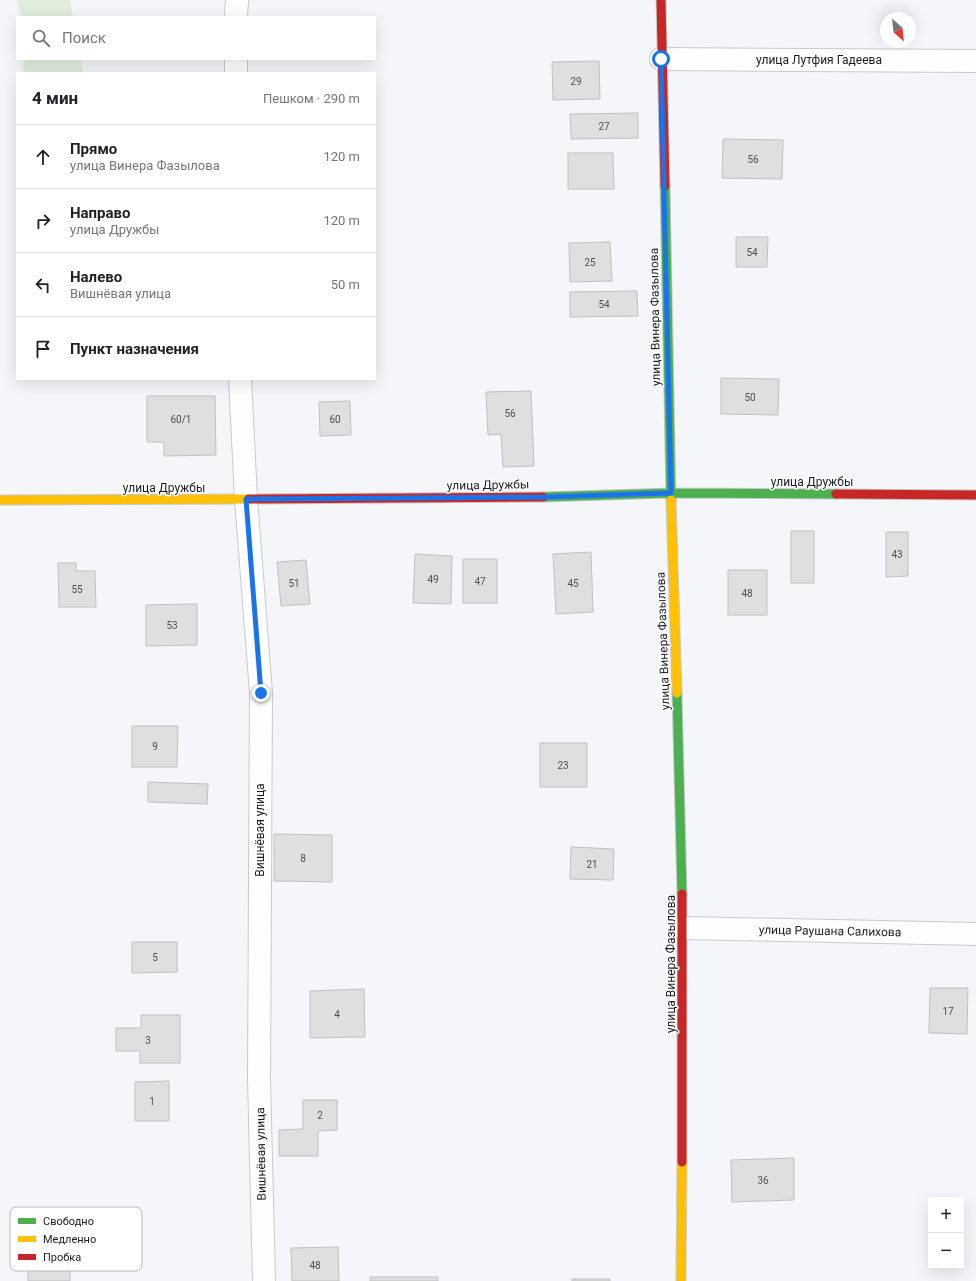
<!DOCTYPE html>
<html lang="ru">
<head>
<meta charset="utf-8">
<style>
	body { margin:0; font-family:Roboto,sans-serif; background:#f6f6f6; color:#202124 }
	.controls { position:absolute; right:12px; bottom:12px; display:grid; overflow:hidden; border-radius:0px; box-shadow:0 4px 16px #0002 }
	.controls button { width:36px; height:36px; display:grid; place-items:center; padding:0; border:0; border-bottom:1px solid #e0e0e0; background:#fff; color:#202124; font:20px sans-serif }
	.compass { position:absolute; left:880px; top:12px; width:36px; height:36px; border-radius:50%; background:#fff; box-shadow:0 4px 16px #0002; rotate:153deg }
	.stop { position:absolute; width:12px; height:12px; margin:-9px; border:3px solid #1a73e8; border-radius:50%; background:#fff }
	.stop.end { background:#1a73e8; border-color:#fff; box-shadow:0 1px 4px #0008 }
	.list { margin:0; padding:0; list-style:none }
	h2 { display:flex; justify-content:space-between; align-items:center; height:52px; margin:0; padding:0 16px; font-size:17px }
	h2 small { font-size:13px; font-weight:400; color:#757577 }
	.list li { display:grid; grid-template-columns:26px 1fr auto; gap:12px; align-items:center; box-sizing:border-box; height:64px; padding:0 16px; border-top:1px solid #e0e0e0 }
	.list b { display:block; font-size:15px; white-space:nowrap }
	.list p { margin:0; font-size:13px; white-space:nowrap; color:#757577 }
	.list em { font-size:13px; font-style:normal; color:#757577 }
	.icon { flex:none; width:22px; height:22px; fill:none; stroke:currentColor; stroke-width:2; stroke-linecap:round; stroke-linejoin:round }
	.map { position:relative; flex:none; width:976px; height:1281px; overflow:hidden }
	.search { position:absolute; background:#fff; box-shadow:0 4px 16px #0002; left:16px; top:16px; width:360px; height:44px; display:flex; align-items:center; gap:10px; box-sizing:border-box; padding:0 14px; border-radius:0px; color:#757577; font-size:15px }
	.panel { position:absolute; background:#fff; box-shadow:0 4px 16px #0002; left:16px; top:72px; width:360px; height:308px; border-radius:0px }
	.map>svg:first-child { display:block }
	.green { fill:#e0eddc }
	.building { fill:#e0dfe0; stroke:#c0bfc1 }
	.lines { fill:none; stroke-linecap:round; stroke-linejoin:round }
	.street-casing { stroke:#c8c9cc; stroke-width:24 }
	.fast-casing { stroke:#c8c9cc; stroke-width:11 }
	.slow-casing { stroke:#c8c9cc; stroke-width:11 }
	.jam-casing { stroke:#c8c9cc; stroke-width:11 }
	.street { stroke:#fefefe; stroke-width:22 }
	.fast { stroke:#4caf50; stroke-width:9 }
	.slow { stroke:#ffc107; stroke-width:9 }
	.jam { stroke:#c62828; stroke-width:9 }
	.route { stroke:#1a73e8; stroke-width:5 }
	.labels { text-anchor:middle; stroke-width:3; stroke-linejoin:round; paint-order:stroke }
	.number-label { font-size:10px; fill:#4e4e50 }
	.street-label { font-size:12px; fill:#1a1b1e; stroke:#fff }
	.key { fill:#fff; stroke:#babbbc; stroke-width:1 }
	.key-label { font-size:11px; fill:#1a1b1e }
</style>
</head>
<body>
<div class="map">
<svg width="976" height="1281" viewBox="0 0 976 1281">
	<rect width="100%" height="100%" fill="#f5f6fa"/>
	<path class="green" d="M17 0H70L73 17H21Z
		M24 59H80L83 73H23Z"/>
	<path class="building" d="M599 61 600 99 553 100 552 62Z
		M638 113V138L571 139 570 114Z
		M723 139 783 140 782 179 722 178Z
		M568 153H613L614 189H568Z
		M736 237H768L767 267H736Z
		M610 242 612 281 570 282 569 243Z
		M637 291 638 316 570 317V292Z
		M721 378 779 379 778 415 721 414Z
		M531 391 534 466 503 467 501 434 488 435 486 392Z
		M147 396H215L216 455 164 456V442H147Z
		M350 401 351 435 320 436 319 402Z
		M791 531H814V583H791Z
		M886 532H908V576L886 577Z
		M591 552 593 612 556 614 553 554Z
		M415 554 452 556 451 604 413 603Z
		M463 559H497V603H463Z
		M306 560 310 604 281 606 277 562Z
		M58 563H76V571H95L96 607H59Z
		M728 570H767V615H728Z
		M197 604V645L146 646V605Z
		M132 726H178L177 767H132Z
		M540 743H587V787H540Z
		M148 782 208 784 207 804 148 802Z
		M274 834 332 835V882L274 881Z
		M571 847 614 849 613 880 570 879Z
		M132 942H177V972L132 973Z
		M930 988H968L967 1034 929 1033Z
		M364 989 365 1037 310 1038V991Z
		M141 1015H180V1063H140V1051H116V1028H141Z
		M169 1081V1121H135V1082Z
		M303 1100H337V1130L318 1131V1156H279V1130L303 1129Z
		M794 1158V1200L732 1202 731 1160Z
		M338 1247 339 1281H292L291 1248Z
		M28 1270H70V1281H28Z
		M370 1277H438V1281H370Z
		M572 1279H610V1281H572Z"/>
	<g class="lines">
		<g class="street-casing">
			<path id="street" d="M236 17 237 0
				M661 59 976 61
				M236 73V59
				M240 379 246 499 261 693 259 1078 264 1281
				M683 928 976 934"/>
		</g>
		<g class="fast-casing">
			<path id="fast" d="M665 186 671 500
				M543 497 671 493 836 494
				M677 693 682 894"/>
		</g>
		<g class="slow-casing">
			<path id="slow" d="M0 500 249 499
				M671 500 677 693
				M681 1281 682 1162"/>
		</g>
		<g class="jam-casing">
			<path id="jam" d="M661 0 665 186
				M836 494 976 495
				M249 499 543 497
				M682 1162V894"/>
		</g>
		<use href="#street" class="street"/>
		<use href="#fast" class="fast"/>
		<use href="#slow" class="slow"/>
		<use href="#jam" class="jam"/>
	</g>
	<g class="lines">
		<path class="route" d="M261 693 246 499 545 497 671 493 661 59"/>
	</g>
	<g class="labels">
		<g class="number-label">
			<text x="576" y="85">29</text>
			<text x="604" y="130">27</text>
			<text x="753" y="163">56</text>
			<text x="752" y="256">54</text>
			<text x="590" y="266">25</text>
			<text x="604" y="308">54</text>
			<text x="750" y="401">50</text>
			<text x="510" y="417">56</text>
			<text x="181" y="423">60/1</text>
			<text x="335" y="423">60</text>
			<text x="897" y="558">43</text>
			<text x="433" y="583">49</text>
			<text x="480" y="585">47</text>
			<text x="294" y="587">51</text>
			<text x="573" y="587">45</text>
			<text x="77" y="593">55</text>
			<text x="747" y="597">48</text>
			<text x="172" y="629">53</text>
			<text x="155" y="750">9</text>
			<text x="563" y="769">23</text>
			<text x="303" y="862">8</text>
			<text x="592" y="868">21</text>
			<text x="155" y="961">5</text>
			<text x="948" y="1015">17</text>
			<text x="337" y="1018">4</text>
			<text x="148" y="1044">3</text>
			<text x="152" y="1105">1</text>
			<text x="320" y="1119">2</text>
			<text x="763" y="1184">36</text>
			<text x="315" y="1269">48</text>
		</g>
		<g class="street-label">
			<text x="819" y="64">улица Лутфия Гадеева</text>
			<text transform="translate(655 317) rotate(-91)" y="4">улица Винера Фазылова</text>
			<text x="812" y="486">улица Дружбы</text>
			<text transform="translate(488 485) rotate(-1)" y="4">улица Дружбы</text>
			<text x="164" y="492">улица Дружбы</text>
			<text transform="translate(663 641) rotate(-92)" y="4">улица Винера Фазылова</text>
			<text transform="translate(260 830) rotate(-90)" y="4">Вишнёвая улица</text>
			<text transform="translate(830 931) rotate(1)" y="4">улица Раушана Салихова</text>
			<text transform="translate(671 964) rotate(-90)" y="4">улица Винера Фазылова</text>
			<text transform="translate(261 1154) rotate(-91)" y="4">Вишнёвая улица</text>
		</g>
	</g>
	<rect x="10" y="1207" width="132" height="64" rx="6" class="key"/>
	<rect x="18" y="1218" width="18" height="6" fill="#4caf50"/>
	<rect x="18" y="1236" width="18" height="6" fill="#ffc107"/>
	<rect x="18" y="1254" width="18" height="6" fill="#c62828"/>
	<g class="key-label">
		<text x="43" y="1225">Свободно</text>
		<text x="43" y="1243">Медленно</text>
		<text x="43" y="1261">Пробка</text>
	</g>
</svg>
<div class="controls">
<button>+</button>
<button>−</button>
</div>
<svg class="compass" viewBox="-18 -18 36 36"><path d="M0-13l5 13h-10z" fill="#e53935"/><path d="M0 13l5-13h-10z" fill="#757577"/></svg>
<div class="stop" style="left:661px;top:59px"></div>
<div class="stop end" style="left:261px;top:693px"></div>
<div class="search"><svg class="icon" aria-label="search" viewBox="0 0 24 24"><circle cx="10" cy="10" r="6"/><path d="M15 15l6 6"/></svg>Поиск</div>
<section class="panel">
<h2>4 мин<small>Пешком · 290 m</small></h2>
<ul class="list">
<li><svg class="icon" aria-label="ahead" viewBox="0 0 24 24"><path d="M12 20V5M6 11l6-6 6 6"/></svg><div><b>Прямо</b><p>улица Винера Фазылова</p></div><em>120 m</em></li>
<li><svg class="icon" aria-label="right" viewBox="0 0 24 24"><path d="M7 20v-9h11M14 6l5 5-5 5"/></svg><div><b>Направо</b><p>улица Дружбы</p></div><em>120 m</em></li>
<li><svg class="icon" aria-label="left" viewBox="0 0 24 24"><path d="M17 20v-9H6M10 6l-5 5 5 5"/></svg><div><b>Налево</b><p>Вишнёвая улица</p></div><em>50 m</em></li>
<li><svg class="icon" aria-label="arrive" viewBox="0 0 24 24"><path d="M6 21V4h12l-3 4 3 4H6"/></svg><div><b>Пункт назначения</b></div></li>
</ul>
</section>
</div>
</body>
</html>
